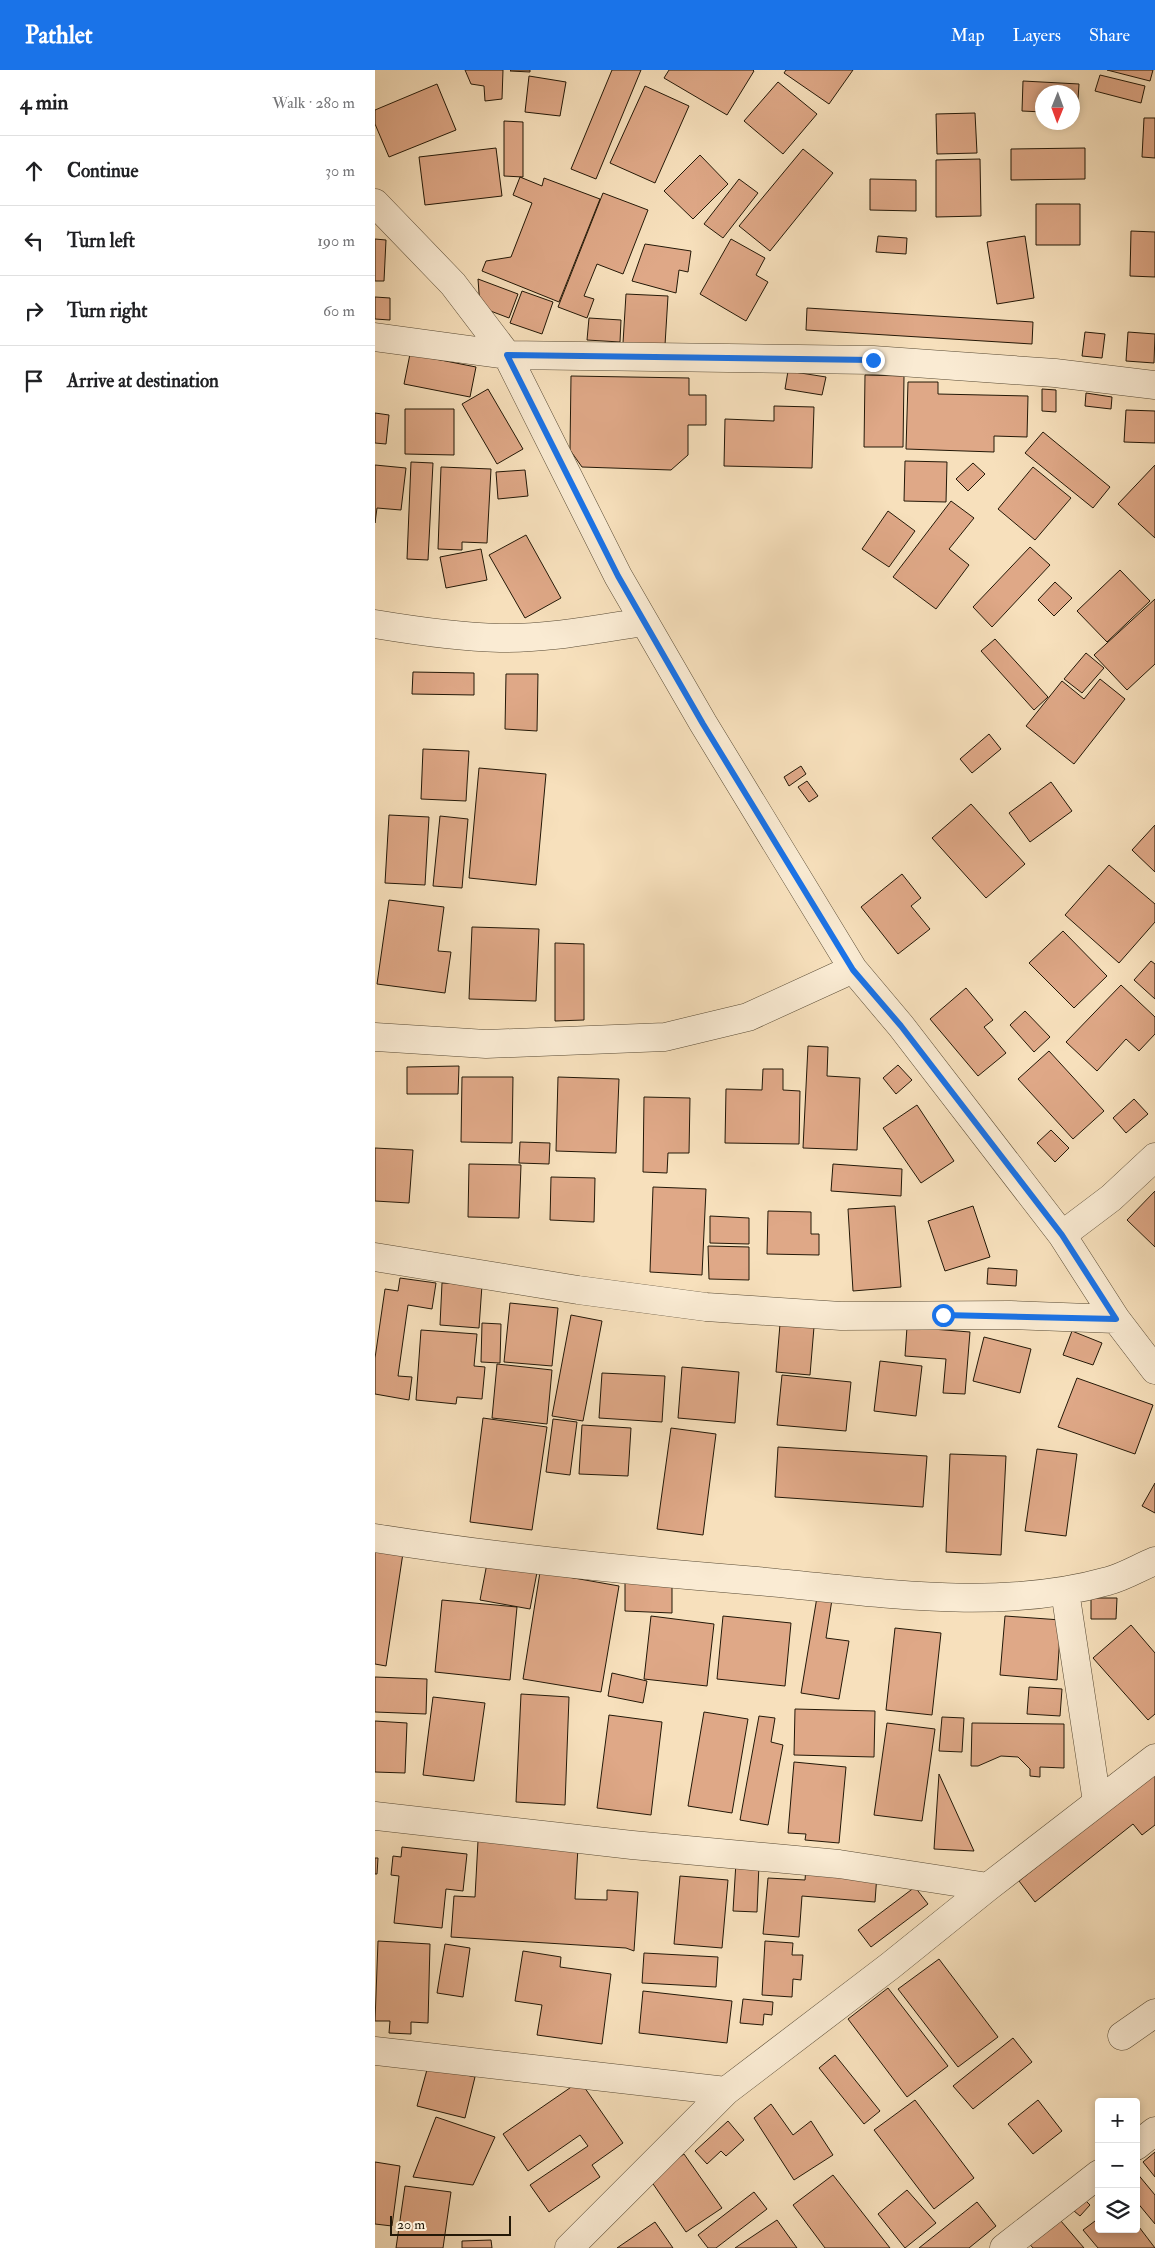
<!DOCTYPE html>
<html lang="en">
<head>
<meta charset="utf-8">
<style>
	body { margin:0; font-family:"IM FELL Double Pica",serif; background:#f2f2f2; color:#202124 }
	.controls { position:absolute; right:15px; bottom:15px; display:grid; overflow:hidden; border-radius:5px; box-shadow:0 2px 8px #0003 }
	.controls button { width:45px; height:45px; display:grid; place-items:center; padding:0; border:0; border-bottom:1px solid #e0e0e0; background:#fff; color:#202124; font:25px sans-serif }
	.compass { position:absolute; left:660px; top:15px; width:45px; height:45px; border-radius:50%; background:#fff; box-shadow:0 2px 8px #0003; rotate:181deg }
	.scale { position:absolute; left:15px; bottom:12px; width:121px; box-sizing:border-box; padding-left:5px; border:2px solid #231807; border-top:0; font-size:14px; line-height:18px; white-space:nowrap; color:#231807; -webkit-text-stroke:4px #faebd3; paint-order:stroke }
	.stop { position:absolute; width:15px; height:15px; margin:-11px; border:4px solid #1a73e8; border-radius:50%; background:#fff }
	.stop.end { background:#1a73e8; border-color:#fff; box-shadow:0 1px 5px #0008 }
	.list { margin:0; padding:0; list-style:none }
	h2 { display:flex; justify-content:space-between; align-items:center; height:65px; margin:0; padding:0 20px; font-size:21px }
	h2 small { font-size:16px; font-weight:400; color:#757577 }
	.list li { display:grid; grid-template-columns:32px 1fr auto; gap:15px; align-items:center; box-sizing:border-box; height:70px; padding:0 20px; border-top:1px solid #e0e0e0 }
	.list b { display:block; font-size:19px; white-space:nowrap }
	.list em { font-size:16px; font-style:normal; color:#757577 }
	.icon { flex:none; width:28px; height:28px; fill:none; stroke:currentColor; stroke-width:2; stroke-linecap:round; stroke-linejoin:round }
	.map { position:relative; flex:none; width:780px; height:2178px; overflow:hidden }
	header { display:flex; align-items:center; gap:30px; box-sizing:border-box; height:70px; padding:0 25px; background:#1a73e8; color:#fff }
	header strong { font-size:24px }
	nav { display:flex; gap:28px; margin-inline-start:auto; font-size:18px }
	main { display:flex }
	aside { flex:1; background:#fff }
	.map>svg:first-child { display:block }
	.building { fill:#dfa887; stroke:#231807 }
	.lines { fill:none; stroke-linecap:round; stroke-linejoin:round }
	.minor-casing { stroke:#584a34; stroke-width:29 }
	.minor { stroke:#faebd3; stroke-width:28 }
	.route { stroke:#1a73e8; stroke-width:6 }
</style>
</head>
<body>
<header>
<strong>Pathlet</strong>
<nav><a>Map</a><a>Layers</a><a>Share</a></nav>
</header>
<main>
<aside>
<h2>4 min<small>Walk · 280 m</small></h2>
<ul class="list">
<li><svg class="icon" aria-label="ahead" viewBox="0 0 24 24"><path d="M12 20V5M6 11l6-6 6 6"/></svg><div><b>Continue</b></div><em>30 m</em></li>
<li><svg class="icon" aria-label="left" viewBox="0 0 24 24"><path d="M17 20v-9H6M10 6l-5 5 5 5"/></svg><div><b>Turn left</b></div><em>190 m</em></li>
<li><svg class="icon" aria-label="right" viewBox="0 0 24 24"><path d="M7 20v-9h11M14 6l5 5-5 5"/></svg><div><b>Turn right</b></div><em>60 m</em></li>
<li><svg class="icon" aria-label="arrive" viewBox="0 0 24 24"><path d="M6 21V4h12l-3 4 3 4H6"/></svg><div><b>Arrive at destination</b></div></li>
</ul>
</aside>
<div class="map">
<svg width="780" height="2178" viewBox="0 0 780 2178">
	<rect width="100%" height="100%" fill="#f7e0bc"/>
	<filter id="stains"><feTurbulence type="fractalNoise" baseFrequency=".004" numOctaves="4"/><feColorMatrix values="0 0 0 0 .2 0 0 0 0 .09 0 0 0 0 .02 0 0 0 .5 -.17"/></filter>
	<radialGradient id="worn" r=".72"><stop offset=".6" stop-color="#630" stop-opacity="0"/><stop offset="1" stop-color="#630" stop-opacity=".3"/></radialGradient>
	<path class="building" d="M90 0H128L127 29 110 31 109 16 96 14Z
		M136 0H155V2L135 1Z
		M237 0H266L221 109 196 99Z
		M294 0H378L379 1 352 45 289 8Z
		M411 0H478L454 34 409 3Z
		M732 0H778L775 11Z
		M725 5 770 16 766 33 720 21Z
		M154 6 191 12 185 46 150 42Z
		M648 11 704 14 702 45 698 44V22H668V42L647 41Z
		M403 12 442 44 408 84 369 51Z
		M62 14 81 60 14 87 0 54V40Z
		M270 16 314 36 280 113 235 93Z
		M600 43 602 83 562 84 561 44Z
		M769 48H780V88L767 87Z
		M129 51 148 52V107L129 106Z
		M121 78 127 126 50 135 44 87Z
		M710 78V109L636 110V79Z
		M428 79 458 103 395 181 364 156Z
		M325 85 353 114 318 149 289 121Z
		M605 89 606 146 561 147V90Z
		M145 107 167 116 169 108 225 129 184 232 107 201 111 191 136 187 157 133 138 125Z
		M364 109 383 123 348 168 329 154Z
		M495 109 541 110V141L495 140Z
		M228 123 273 140 248 204 222 194 209 226 219 229 212 248 183 237Z
		M661 134H705V175H661Z
		M756 161 780 162V207L755 206Z
		M503 166 532 168 531 184 501 182Z
		M650 166 659 228 622 234 612 172Z
		M0 169 11 170 9 211H0Z
		M356 169 390 188 381 205 393 212 371 251 325 224Z
		M270 174 316 181 313 202 304 200 301 223 257 211Z
		M103 209 143 224 134 248 105 237Z
		M147 221 178 232 167 264 135 253Z
		M251 224 293 226 290 275 248 273Z
		M0 227 15 228V250L0 249Z
		M432 238 658 252 657 274 431 260Z
		M214 248 246 250 245 272 212 270Z
		M710 262 730 264 727 288 707 286Z
		M753 262 780 264 779 293 751 291Z
		M35 284 101 297 95 327 29 314Z
		M413 301 451 307 447 325 410 319Z
		M490 305 529 306 528 377H489Z
		M196 306 314 308V325H331V355H313V385L296 400 207 397 195 380Z
		M533 312H563V324L653 326 652 367 619 366V382L531 379Z
		M113 319 148 379 122 394 87 334Z
		M667 319 681 320V342L667 341Z
		M711 323 737 327 736 339 710 336Z
		M399 336 439 337 437 398 349 396 350 349 399 351Z
		M30 339H79V385L30 384Z
		M751 340 780 341V373L749 372Z
		M0 343 14 345 11 374 0 373Z
		M668 362 735 417 718 438 650 383Z
		M530 391 572 392 571 432 529 431Z
		M36 392 58 393 53 490 32 489Z
		M598 393 610 404 593 421 581 409Z
		M0 395 31 398 26 440 2 438 0 453Z
		M780 395V468L743 434Z
		M66 397 116 399 112 473 87 472V480L63 479Z
		M658 397 696 428 660 470 623 439Z
		M150 400 153 426 123 429 121 402Z
		M576 431 599 448 574 479 594 495 561 539 518 507Z
		M513 441 540 461 514 497 487 479Z
		M151 465 186 528 150 548 114 485Z
		M655 477 675 495 617 557 598 537Z
		M106 479 112 510 71 518 65 487Z
		M745 500 775 531 732 572 702 541Z
		M680 512 697 528 679 546 663 530Z
		M780 529V594L752 620 719 585Z
		M620 569 673 627 659 640 606 581Z
		M711 583 729 598 707 623 689 609Z
		M38 602 99 603V625L37 624Z
		M131 604H163L162 661 130 659Z
		M725 609 750 629 699 694 651 656 687 611 709 629Z
		M614 664 626 679 597 703 585 689Z
		M48 679 94 681 91 731 46 729Z
		M426 696 431 704 414 716 409 707Z
		M104 698 171 704 161 815 94 808Z
		M432 711 443 726 434 732 423 717Z
		M676 712 697 741 655 772 634 743Z
		M596 734 650 794 611 828 557 768Z
		M14 745 54 747 50 815 10 813Z
		M65 746 93 749 87 818 58 816Z
		M780 755V802L757 780Z
		M734 795 780 834V852L744 893 690 845Z
		M527 804 546 828 536 836 555 859 523 884 486 837Z
		M14 830 69 837 63 881 76 882 70 923 2 914Z
		M97 857 164 859 161 931 94 929Z
		M688 861 732 906 699 938 654 893Z
		M180 873 209 874V950L180 951Z
		M776 891 780 894V929L759 910Z
		M746 915 780 947V964L764 981 751 969 722 1001 691 972Z
		M591 918 618 950 609 957 631 983 603 1006 555 949Z
		M650 941 675 967 659 982 635 955Z
		M433 976 453 977 452 1006 485 1008 482 1080 428 1078Z
		M674 981 729 1041 698 1069 643 1009Z
		M523 995 537 1010 521 1024 508 1008Z
		M84 996 83 1024H32V997Z
		M388 999H408V1020L425 1021 424 1074 350 1073 351 1019 387 1020Z
		M87 1007H138L137 1073 86 1072Z
		M183 1007 244 1009 241 1083 181 1081Z
		M269 1027 315 1028 314 1083H293L292 1103 268 1102Z
		M759 1029 773 1044 751 1063 738 1048Z
		M542 1035 579 1091 546 1113 508 1058Z
		M676 1060 694 1078 680 1092 662 1073Z
		M145 1072 175 1073 174 1094 144 1093Z
		M0 1078 38 1080 34 1133 0 1131Z
		M94 1094 146 1095 144 1148 93 1147Z
		M458 1094 527 1099 526 1126 456 1121Z
		M176 1107 220 1108 219 1152 175 1150Z
		M278 1117 331 1119 327 1205 275 1202Z
		M780 1121V1177L752 1150Z
		M520 1136 526 1217 478 1221 473 1139Z
		M598 1136 615 1187 570 1201 553 1151Z
		M393 1141 436 1142V1164H444V1185L392 1184Z
		M335 1146 374 1148V1174L335 1173Z
		M333 1176 374 1177V1210L334 1209Z
		M613 1198 642 1200 641 1216 612 1214Z
		M25 1208 61 1213 57 1239 33 1235 23 1306 37 1307 34 1330 0 1324V1288L10 1219 23 1221Z
		M67 1213 107 1215 104 1258 65 1255Z
		M135 1233 183 1238 177 1296 129 1292Z
		M196 1245 227 1251 208 1351 177 1346Z
		M107 1253 126 1254 125 1293 106 1292Z
		M405 1254 439 1257 435 1305 401 1302Z
		M532 1257 595 1262 590 1324 568 1323 571 1289 530 1286Z
		M46 1260 102 1264 99 1296 110 1297 107 1329 82 1327 81 1334 41 1330Z
		M697 1261 727 1273 718 1295 688 1285Z
		M609 1267 656 1279 645 1323 598 1311Z
		M505 1291 547 1296 541 1346 499 1341Z
		M122 1294 177 1300 172 1354 117 1348Z
		M307 1297 364 1302 360 1353 303 1348Z
		M227 1303 290 1306 287 1352 224 1348Z
		M407 1305 476 1312 471 1361 402 1355Z
		M702 1308 778 1335 760 1384 683 1357Z
		M108 1348 172 1357 157 1460 95 1452Z
		M178 1349 202 1352 195 1405 171 1402Z
		M207 1355 256 1358 253 1406 204 1404Z
		M296 1358 341 1364 328 1465 282 1459Z
		M403 1377 552 1386 548 1437 400 1427Z
		M662 1379 702 1384 691 1466 650 1461Z
		M575 1384 631 1386 626 1485 571 1482Z
		M780 1413V1443L767 1436Z
		M0 1479 28 1483 11 1596 0 1594Z
		M113 1488 163 1497 155 1539 105 1530Z
		M165 1502 244 1516 226 1622 148 1609Z
		M250 1508 297 1510V1543L250 1541Z
		M443 1521 458 1523 451 1568 474 1571 464 1629 426 1623Z
		M716 1528H742L741 1549H716Z
		M67 1530 142 1537 135 1610 60 1602Z
		M276 1546 339 1554 332 1616 269 1609Z
		M348 1546 416 1553 410 1616 342 1609Z
		M630 1546 686 1550 682 1610 625 1605Z
		M756 1555 780 1583V1644L773 1650 718 1588Z
		M520 1558 566 1563 557 1645 511 1640Z
		M237 1603 272 1611 268 1633 233 1626Z
		M0 1607 52 1609 51 1644 0 1642Z
		M654 1617 687 1619 685 1646 652 1644Z
		M146 1624 194 1627 190 1735 141 1732Z
		M58 1627 110 1633 99 1711 48 1705Z
		M420 1639 500 1641 499 1687 419 1685Z
		M329 1642 373 1649 357 1743 313 1736Z
		M234 1645 287 1652 276 1745 222 1738Z
		M384 1646 400 1648 396 1672 408 1675 393 1755 365 1750Z
		M567 1647 589 1648 587 1682 564 1681Z
		M0 1651 32 1653 30 1703 0 1702Z
		M512 1653 560 1659 547 1751 499 1745Z
		M597 1653 689 1654V1698L665 1697V1707L655 1706V1699L643 1687 626 1686 603 1696H596Z
		M419 1692 471 1697 464 1773 430 1770 431 1764 413 1763Z
		M780 1702V1755L767 1765 758 1754 660 1832 644 1811Z
		M564 1704 599 1781 559 1779Z
		M103 1771 203 1777 200 1829 232 1830V1820L263 1822 259 1881 251 1878 76 1867 79 1826 100 1827Z
		M27 1777 92 1784 88 1821 71 1819 67 1858 19 1853 24 1806 16 1805 18 1786 26 1787Z
		M0 1788H3L2 1804H0Z
		M361 1792 384 1794 382 1842 358 1841Z
		M431 1798 502 1804 500 1832 427 1826 424 1867 388 1864 393 1808 430 1810Z
		M305 1806 353 1810 347 1878 299 1874Z
		M540 1817 553 1834 496 1877 483 1860Z
		M3 1871 55 1874 53 1953 36 1952V1964L14 1963 15 1951H0Z
		M390 1871 418 1873 417 1885H428L426 1910 418 1909 417 1927 387 1925Z
		M70 1874 95 1878 88 1927 62 1923Z
		M148 1881 186 1887 185 1897 236 1904 227 1974 162 1965 167 1935 140 1931Z
		M269 1883 343 1887 341 1917 267 1913Z
		M564 1889 623 1967 583 1997 523 1919Z
		M513 1918 573 1996 532 2027 473 1949Z
		M268 1921 357 1931 352 1973 264 1963Z
		M368 1929 398 1932 397 1945 389 1944 388 1955 365 1953Z
		M638 1968 657 1992 598 2039 578 2016Z
		M460 1985 505 2041 489 2054 444 1998Z
		M53 1996 100 2007 90 2048 42 2036Z
		M205 2011 248 2073 217 2095 225 2107 174 2142 155 2115 213 2076 205 2065 153 2101 128 2064Z
		M540 2030 599 2108 559 2139 499 2060Z
		M663 2030 687 2061 658 2084 633 2054Z
		M396 2034 418 2065 436 2051 458 2085 419 2110 379 2048Z
		M61 2047 120 2067 98 2115 38 2107Z
		M353 2051 369 2070 351 2086 346 2081 332 2094 320 2081Z
		M780 2082V2107L768 2092Z
		M309 2084 347 2138 311 2162 274 2108Z
		M0 2092 25 2096 17 2156 0 2154Z
		M761 2102 780 2125V2154L761 2131Z
		M458 2105 515 2178H450L418 2135Z
		M30 2116 76 2122 68 2178H21Z
		M532 2120 561 2153 530 2178 503 2144Z
		M379 2122 392 2139 341 2178H333L323 2165Z
		M704 2124 715 2135 705 2146 693 2136Z
		M602 2132 621 2156 594 2178H544Z
		M680 2144 709 2178H658L650 2169Z
		M724 2148V2159H761V2153L780 2178H723L708 2160Z
		M402 2150 422 2178H360Z
		M280 2152 298 2178H242Z
		M116 2170 117 2178H87V2171Z"/>
	<g class="lines">
		<g class="minor-casing">
			<path id="minor" d="M0 133 78 214 132 285 243 506 328 653 478 899 526 956 687 1165 741 1249 780 1300
				M0 267 132 285 498 290 680 303 780 315
				M0 554C42 561 82 567 125 568 173 569 221 559 269 552
				M0 967 111 974 290 967 373 947 478 899
				M687 1165 736 1128 780 1087
				M0 1187 203 1220 331 1237 466 1246 635 1245 741 1249
				M0 1468C127 1488 254 1501 382 1511 497 1521 620 1543 733 1511 749 1507 765 1497 780 1491
				M690 1521 722 1732
				M0 1746 257 1775 464 1794 613 1817
				M747 1966 780 1943
				M0 1981 351 2021
				M761 2076 780 2061
				M194 2178 351 2021 515 1896 613 1817 780 1688
				M629 2178 724 2104"/>
		</g>
		<use href="#minor" class="minor"/>
	</g>
	<g class="lines">
		<path class="route" d="M498 290 132 285 243 506 328 654 478 900 526 956 687 1165 741 1249 568 1245"/>
	</g>
	<rect width="100%" height="100%" filter="url(#stains)"/>
	<rect width="100%" height="100%" fill="url(#worn)"/>
</svg>
<div class="controls">
<button>+</button>
<button>−</button>
<button><svg class="icon" aria-label="layers" viewBox="0 0 24 24"><path d="M12 4l9 5-9 5-9-5zM3 14l9 5 9-5"/></svg></button>
</div>
<svg class="compass" viewBox="-18 -18 36 36"><path d="M0-13l5 13h-10z" fill="#e53935"/><path d="M0 13l5-13h-10z" fill="#757577"/></svg>
<div class="scale">20 m</div>
<div class="stop" style="left:568px;top:1245px"></div>
<div class="stop end" style="left:498px;top:290px"></div>
</div>
</main>
</body>
</html>
